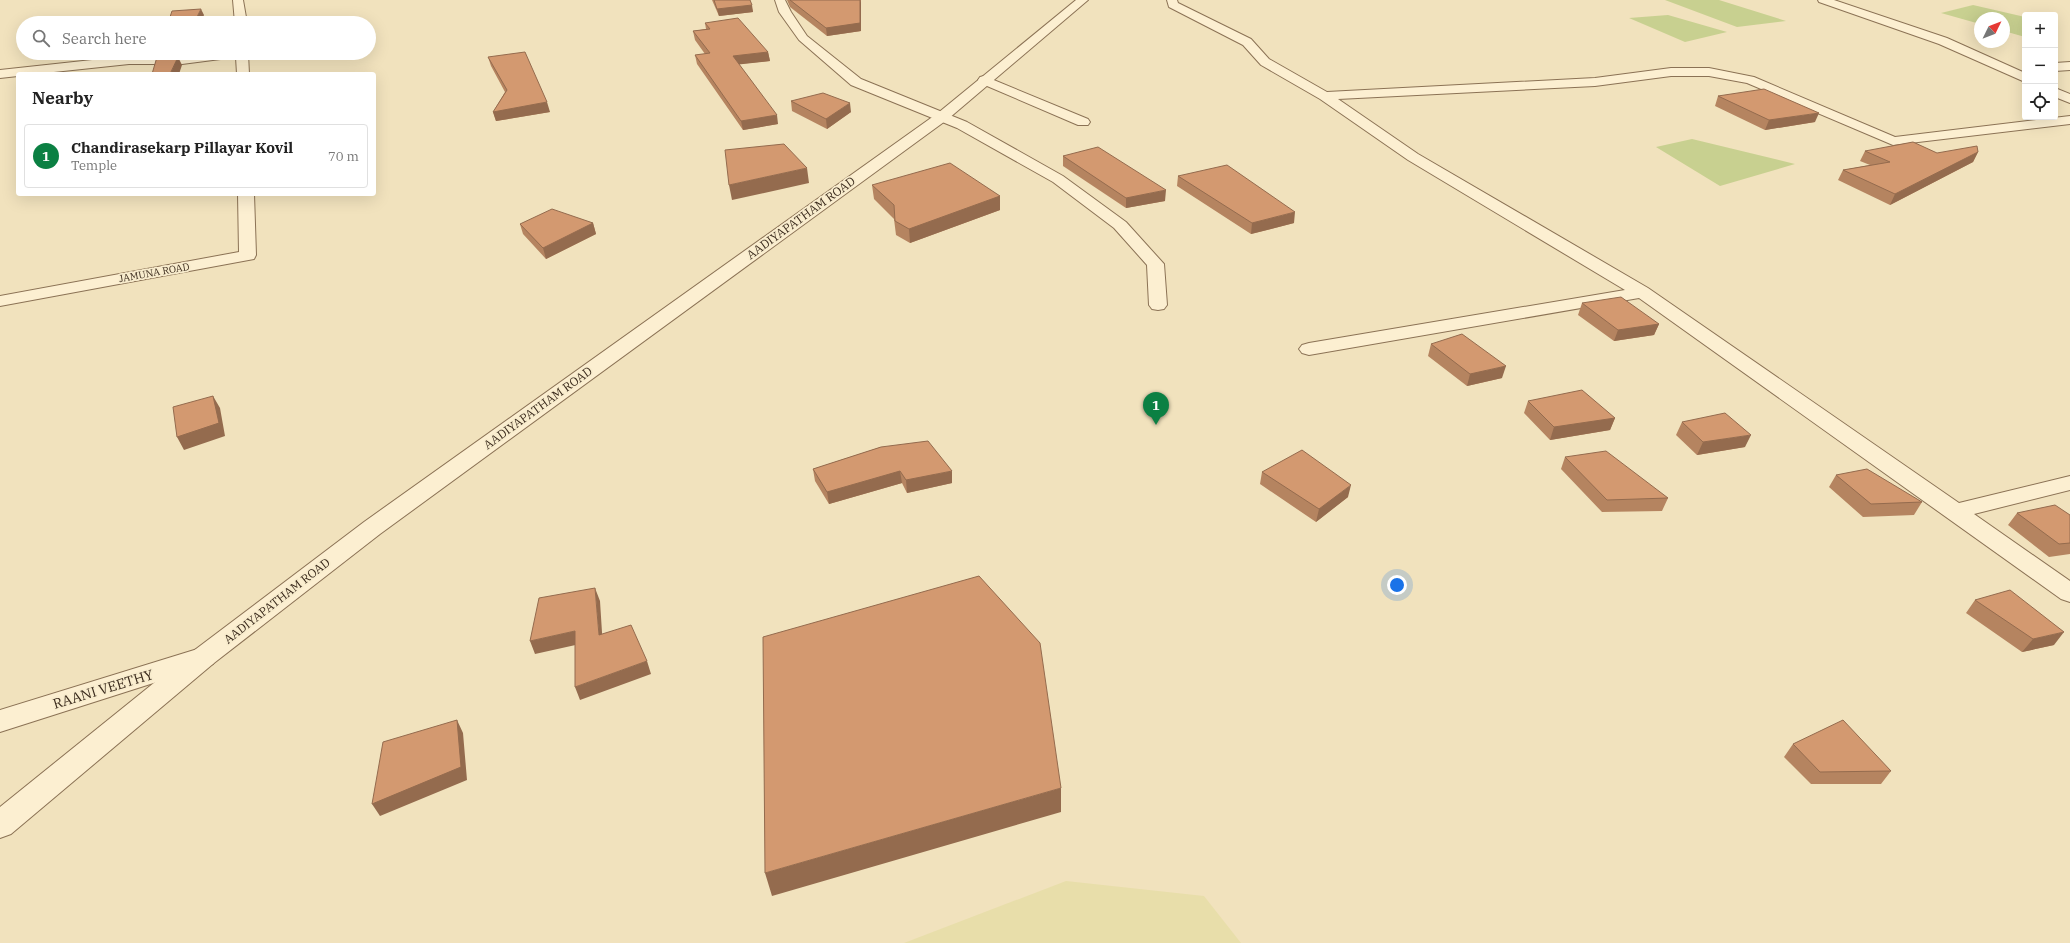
<!DOCTYPE html>
<html lang="en">
<head>
<meta charset="utf-8">
<style>
	body { margin:0; font-family:"IBM Plex Serif",serif; background:#f6f6f6; color:#222 }
	.controls { position:absolute; right:12px; top:12px; display:grid; overflow:hidden; border-radius:4px; box-shadow:0 4px 16px #0002 }
	.controls button { width:36px; height:36px; display:grid; place-items:center; padding:0; border:0; border-bottom:1px solid #e0e0e0; background:#fff; color:#222; font:20px sans-serif }
	.compass { position:absolute; left:1974px; top:12px; width:36px; height:36px; border-radius:50%; background:#fff; box-shadow:0 4px 16px #0002; rotate:47deg }
	.you { position:absolute; left:1397px; top:585px; width:14px; height:14px; margin:-10px; border:3px solid #fff; border-radius:50%; background:#1a73e8; box-shadow:0 0 0 6px #1a73e833 }
	.badge { display:grid; place-items:center; width:26px; height:26px; border-radius:50%; background:#0b8043; color:#fff; font-size:13px; font-weight:700 }
	.pin { position:absolute; translate:-50% -33px; filter:drop-shadow(0 1px 2px #0008) }
	.pin::after { content:''; position:absolute; top:21px; width:14px; height:12px; background:inherit; clip-path:polygon(0 0,100% 0,50% 100%) }
	.list { margin:0; padding:0; list-style:none }
	h2 { display:flex; justify-content:space-between; align-items:center; height:52px; margin:0; padding:0 16px; font-size:17px }
	h2 small { font-size:13px; font-weight:400; color:#767676 }
	.list li { display:grid; grid-template-columns:26px 1fr auto; gap:12px; align-items:center; box-sizing:border-box; height:64px; margin:0 8px 8px; padding:0 8px; border:1px solid #e0e0e0; border-radius:4px }
	.list b { display:block; font-size:15px; white-space:nowrap }
	.list p { margin:0; font-size:13px; white-space:nowrap; color:#767676 }
	.list em { font-size:13px; font-style:normal; color:#767676 }
	.icon { flex:none; width:22px; height:22px; fill:none; stroke:currentColor; stroke-width:2; stroke-linecap:round; stroke-linejoin:round }
	.map { position:relative; flex:none; width:2070px; height:943px; overflow:hidden }
	.search { position:absolute; background:#fff; box-shadow:0 4px 16px #0002; left:16px; top:16px; width:360px; height:44px; display:flex; align-items:center; gap:10px; box-sizing:border-box; padding:0 14px; border-radius:22px; color:#767676; font-size:15px }
	.panel { position:absolute; background:#fff; box-shadow:0 4px 16px #0002; left:16px; top:72px; width:360px; height:124px; border-radius:4px }
	.map>svg:first-child { display:block }
	.farmland { fill:#e8deaa }
	.green { fill:#c8d090 }
	.lines { fill:none; stroke-linecap:round; stroke-linejoin:round }
	.minor-casing { stroke:#8b7255; stroke-width:2 }
	.tertiary-casing { stroke:#8b7255; stroke-width:2 }
	.minor { fill:#fcefd1; fill-rule:evenodd }
	.tertiary { fill:#fcefd1; fill-rule:evenodd }
	.wall { fill:#b58460 }
	.shaded-wall { fill:#946b4e }
	.building { fill:#d39970; stroke:#946b4e }
	.labels { text-anchor:middle; stroke-width:3.5; stroke-linejoin:round; paint-order:stroke }
	.far-street-label { font-size:10px; fill:#39291b; stroke:#f8eccd }
	.street-label { font-size:12px; fill:#39291b; stroke:#f8eccd }
	.near-street-label { font-size:14px; fill:#39291b; stroke:#f8eccd }
</style>
</head>
<body>
<div class="map">
<svg width="2070" height="943" viewBox="0 0 2070 943">
	<rect width="100%" height="100%" fill="#f1e2bd"/>
	<path class="farmland" d="M1066 881 1204 896 1241 943H904Z"/>
	<path class="green" d="M1665 0H1719L1786 21 1737 27Z
		M1973 5 2025 17V37L2004 31V18H1980V24L1941 13Z
		M1668 15 1727 32 1685 42 1629 18Z
		M1692 139 1795 164 1720 186 1656 147Z"/>
	<g class="lines">
		<g class="minor-casing">
			<path id="minor" d="M233 0H243L247 23H235Z
				M775 0H785L791 12 807 36 861 79 967 122 1063 176 1126 222 1164 264 1167 305 1164 309 1158 310 1152 309 1149 305 1147 265 1114 228 1053 182 957 128 851 85 799 40 779 12Z
				M1167 0H1177L1178 3 1251 39 1269 59 1327 92 1595 78 1671 68H1709L1754 77 1895 137 2070 116V124L1893 145 1747 83 1709 76H1671L1595 86 1338 99 1418 154 1648 288 1959 503 2070 476V490L1974 514 2070 581V602L2061 599 1639 298 1309 355 1302 353 1299 349 1302 345 1309 343 1625 290 1408 160 1320 99 1261 65 1243 45 1169 7Z
				M1818 0H1834L1947 38 2025 73V82L1939 44 1819 2Z
				M209 53H248L249 74H237L236 57 182 64H129L35 74H18V76L0 78V70L129 56H182Z
				M2070 62V70L2055 71V63Z
				M984 76 1088 119 1090 122 1088 125H1078L980 83 978 80 980 77Z
				M2055 88 2070 94V103L2055 97Z
				M238 194H254L256 255 254 259 0 306V296L239 252Z
				M204 647 213 650 217 657 213 664 0 732V710Z"/>
		</g>
		<g class="tertiary-casing">
			<path id="tertiary" d="M1076 0H1088L948 119 380 534 214 663 11 834 0 838V807L196 649 364 522 938 113Z"/>
		</g>
		<use href="#minor" class="minor"/>
		<use href="#tertiary" class="tertiary"/>
	</g>
	<path class="wall" d="M712 0H750L753 12 719 16Z
		M787 0H861V31L827 36 790 7Z
		M705 23 768 52 770 61 739 64 778 124 743 130 697 64 695 55 705 54 695 40 693 31 706 29Z
		M164 53H188L187 54H165Z
		M488 57 550 112 496 121 493 112 505 92 491 66Z
		M1718 96 1815 122 1765 130 1715 106Z
		M791 101 851 112 827 129 792 111Z
		M1865 151 1937 153 1978 152 1973 162 1890 205 1838 180 1843 170 1870 165 1860 161Z
		M1063 156 1165 201 1126 208 1063 166Z
		M1178 176 1294 223 1251 234 1177 186Z
		M872 185 1000 196V210L910 243 896 235 894 219 874 199Z
		M593 223 596 234 546 259 523 234 520 224Z
		M1582 303 1659 324 1654 335 1614 341 1578 315Z
		M1431 344 1502 378 1467 386 1428 356Z
		M1528 401 1615 418 1610 430 1550 440 1524 413Z
		M1682 422 1745 447 1697 455 1676 435Z
		M881 447 952 483 907 493 902 483 829 504 815 481 813 469Z
		M1565 457 1668 498 1662 511 1602 512 1561 469Z
		M1262 472 1348 497 1316 522 1260 484Z
		M1836 475 1922 502 1914 515 1863 517 1829 487Z
		M2017 513 2070 515V554L2049 557 2008 525Z
		M1975 600 2054 645 2022 652 1966 613Z
		M1793 744 1891 771 1881 784H1811L1784 757Z"/>
	<path class="shaded-wall" d="M860 0 861 3V31L827 36 826 28Z
		M752 5 753 12 719 16 717 9Z
		M201 9 204 15 201 23H194Z
		M768 52 770 61 734 65 733 56Z
		M178 57 182 65 179 74H170Z
		M547 102 550 112 496 121 493 112Z
		M850 103 851 112 827 129 826 119Z
		M1819 113 1815 122 1765 130 1769 120Z
		M777 115 778 124 743 130 741 121Z
		M1978 152 1973 162 1890 205 1895 194Z
		M807 168 809 183 732 200 729 185Z
		M1166 190 1165 201 1126 208V198Z
		M1000 196V210L910 243 909 229Z
		M1295 212 1294 223 1251 234 1252 223Z
		M593 223 596 234 546 259 543 248Z
		M1659 324 1654 335 1614 341 1618 330Z
		M1506 366 1502 378 1467 386 1470 374Z
		M213 396 220 408 225 436 184 450 177 437Z
		M1615 418 1610 430 1550 440 1554 427Z
		M1751 435 1745 447 1697 455 1703 442Z
		M900 471 902 483 829 504 827 492Z
		M952 471V483L907 493 906 480Z
		M1351 485 1348 497 1316 522 1319 509Z
		M595 588 600 601 603 648 599 635Z
		M575 631 580 644 535 654 530 641Z
		M2064 632 2054 645 2022 652 2033 639Z
		M647 661 651 674 580 700 575 687Z
		M457 720 463 733 467 780 380 816 372 804Z
		M1061 788V812L772 896 765 873Z"/>
	<path class="building" d="M714 0H750L752 5 717 9Z
		M790 0H860V23L826 28Z
		M201 9 194 23H168L172 11Z
		M738 18 768 52 733 56 777 115 741 121 695 55 710 53 693 31 710 29 705 23Z
		M525 52 547 102 493 112 507 90 488 57Z
		M157 57H178L170 74H152Z
		M1764 89 1819 113 1769 120 1718 96Z
		M823 93 850 103 826 119 791 101Z
		M1913 142 1937 153 1977 146 1978 152 1895 194 1843 170 1890 162 1865 151Z
		M784 144 807 168 729 185 725 150Z
		M1098 147 1166 190 1126 198 1063 156Z
		M950 163 1000 196 909 229 895 221 894 205 872 185Z
		M1227 165 1295 212 1252 223 1178 176Z
		M552 209 593 223 543 248 520 224Z
		M1621 297 1659 324 1618 330 1582 303Z
		M1462 334 1506 366 1470 374 1431 344Z
		M1582 390 1615 418 1554 427 1528 401Z
		M213 396 219 423 177 437 173 407Z
		M1725 413 1751 435 1703 442 1682 422Z
		M928 441 952 471 906 480 900 471 827 492 813 469 881 447Z
		M1302 450 1351 485 1319 509 1262 472Z
		M1606 451 1668 498 1607 500 1565 457Z
		M1867 469 1922 502 1871 504 1836 475Z
		M2055 505 2070 515V543L2059 544 2017 513Z
		M979 576 1040 643 1061 788 765 873 763 637Z
		M595 588 599 635 631 625 647 661 575 687V631L530 641 539 598Z
		M2010 590 2064 632 2033 639 1975 600Z
		M457 720 461 767 372 804 383 742Z
		M1843 720 1891 771 1820 772 1793 744Z"/>
	<g class="labels">
		<g class="far-street-label">
			<text transform="translate(154 272) rotate(-10)" y="4">JAMUNA ROAD</text>
		</g>
		<g class="street-label">
			<text transform="translate(801 218) rotate(-36)" y="4">AADIYAPATHAM ROAD</text>
			<text transform="translate(538 408) rotate(-36)" y="4">AADIYAPATHAM ROAD</text>
			<text transform="translate(277 601) rotate(-38)" y="4">AADIYAPATHAM ROAD</text>
		</g>
		<g class="near-street-label">
			<text transform="translate(103 689) rotate(-17)" y="5">RAANI VEETHY</text>
		</g>
	</g>
</svg>
<div class="controls">
<button>+</button>
<button>−</button>
<button><svg class="icon" aria-label="locate" viewBox="0 0 24 24"><circle cx="12" cy="12" r="6"/><path d="M12 2v4M12 18v4M2 12h4M18 12h4"/></svg></button>
</div>
<svg class="compass" viewBox="-18 -18 36 36"><path d="M0-13l5 13h-10z" fill="#e53935"/><path d="M0 13l5-13h-10z" fill="#767676"/></svg>
<div class="you"></div>
<div class="pin badge" style="left:1156px;top:425px">1</div>
<div class="search"><svg class="icon" aria-label="search" viewBox="0 0 24 24"><circle cx="10" cy="10" r="6"/><path d="M15 15l6 6"/></svg>Search here</div>
<section class="panel">
<h2>Nearby<small></small></h2>
<ul class="list">
<li><span class="badge">1</span><div><b>Chandirasekarp Pillayar Kovil</b><p>Temple</p></div><em>70 m</em></li>
</ul>
</section>
</div>
</body>
</html>
